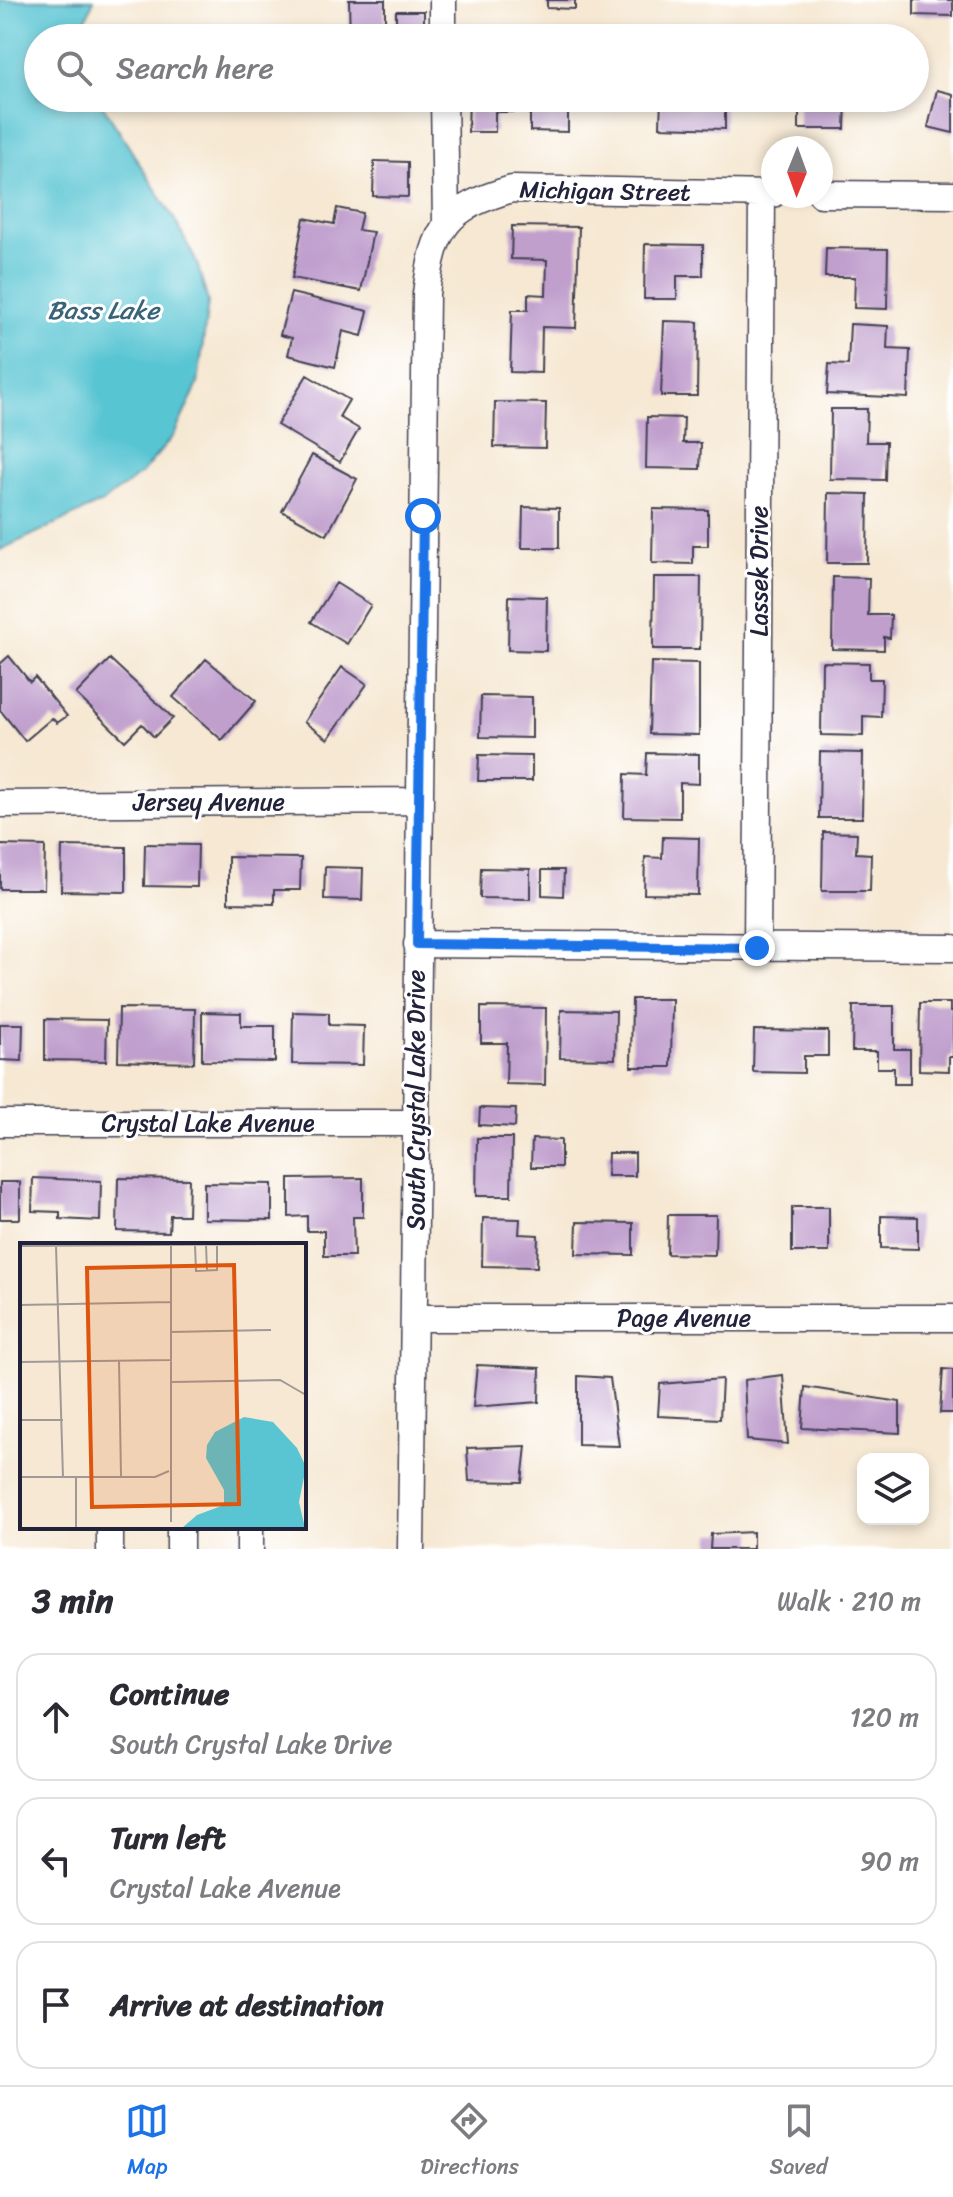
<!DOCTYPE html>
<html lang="en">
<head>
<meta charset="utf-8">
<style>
	body { margin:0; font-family:Sriracha,sans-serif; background:#f7f7f7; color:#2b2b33 }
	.controls { position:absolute; right:24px; bottom:24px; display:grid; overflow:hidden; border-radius:16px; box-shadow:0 4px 12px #0003 }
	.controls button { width:72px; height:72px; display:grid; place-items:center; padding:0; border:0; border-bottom:2px solid #e1e1e2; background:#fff; color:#2b2b33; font:40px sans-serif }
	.compass { position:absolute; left:761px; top:136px; width:72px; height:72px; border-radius:50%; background:#fff; box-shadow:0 4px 12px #0003; rotate:181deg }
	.stop { position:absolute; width:24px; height:24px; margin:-18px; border:6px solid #1a73e8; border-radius:50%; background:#fff }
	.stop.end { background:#1a73e8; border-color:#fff; box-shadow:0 2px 8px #0008 }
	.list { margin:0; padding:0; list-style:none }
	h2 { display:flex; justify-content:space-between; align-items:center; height:104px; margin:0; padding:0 32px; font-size:34px }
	h2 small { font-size:26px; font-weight:400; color:#7c7c81 }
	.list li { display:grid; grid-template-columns:52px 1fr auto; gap:24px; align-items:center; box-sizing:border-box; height:128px; margin:0 16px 16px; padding:0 16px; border:2px solid #e1e1e2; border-radius:24px }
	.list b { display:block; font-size:30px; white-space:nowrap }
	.list p { margin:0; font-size:26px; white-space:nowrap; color:#7c7c81 }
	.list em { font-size:26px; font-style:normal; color:#7c7c81 }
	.icon { flex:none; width:44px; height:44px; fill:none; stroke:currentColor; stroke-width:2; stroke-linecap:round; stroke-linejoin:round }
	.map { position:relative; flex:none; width:953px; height:1549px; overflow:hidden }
	.search { position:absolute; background:#fff; box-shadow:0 4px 12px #0003; left:24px; right:24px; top:24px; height:88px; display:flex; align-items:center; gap:20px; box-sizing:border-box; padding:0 28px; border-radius:44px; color:#7c7c81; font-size:30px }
	.sheet { height:536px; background:#fff }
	nav { display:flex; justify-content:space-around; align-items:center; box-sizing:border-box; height:112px; border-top:2px solid #e1e1e2; background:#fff; font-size:22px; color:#7c7c81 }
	nav a { display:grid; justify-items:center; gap:4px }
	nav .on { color:#1a73e8 }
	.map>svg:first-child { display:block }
	.water { fill:#59c5d3; stroke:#3e7487; stroke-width:2 }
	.building { fill:#c09fcd }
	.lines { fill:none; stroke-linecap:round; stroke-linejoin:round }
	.minor-casing { stroke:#424052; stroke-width:29 }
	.minor { stroke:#fff; stroke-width:26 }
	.route { stroke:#1a73e8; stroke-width:10 }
	.labels { text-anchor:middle; stroke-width:6; stroke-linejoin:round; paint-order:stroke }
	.street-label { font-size:24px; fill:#22223b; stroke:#fff }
	.water-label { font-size:26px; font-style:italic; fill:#386378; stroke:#fff }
	.inset-road { fill:none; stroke:#a19996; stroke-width:2 }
	.view { fill:#de560e; fill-opacity:0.15; stroke:#de560e; stroke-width:4 }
	.inset-edge { fill:none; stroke:#22223b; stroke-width:4 }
</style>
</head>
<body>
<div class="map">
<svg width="953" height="1549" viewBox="0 0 953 1549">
	<rect width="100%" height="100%" fill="#fff"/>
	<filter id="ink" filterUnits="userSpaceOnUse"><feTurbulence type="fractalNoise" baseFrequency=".0125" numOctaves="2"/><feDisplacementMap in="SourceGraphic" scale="16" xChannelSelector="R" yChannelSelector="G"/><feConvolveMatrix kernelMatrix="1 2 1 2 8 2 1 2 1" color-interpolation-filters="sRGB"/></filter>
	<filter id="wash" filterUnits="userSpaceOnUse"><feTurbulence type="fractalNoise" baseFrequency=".006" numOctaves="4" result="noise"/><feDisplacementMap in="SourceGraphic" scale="32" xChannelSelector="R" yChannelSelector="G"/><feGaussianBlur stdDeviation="1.8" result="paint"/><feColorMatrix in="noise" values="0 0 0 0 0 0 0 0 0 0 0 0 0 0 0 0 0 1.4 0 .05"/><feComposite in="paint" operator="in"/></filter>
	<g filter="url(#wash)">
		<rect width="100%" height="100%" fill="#f6e8d3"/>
		<path class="water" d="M0 0H94L84 24 82 38H38V98H98L175 220 197 263 208 302 198 384 174 435 142 473 103 502 0 550Z"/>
		<g id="blocks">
			<path class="building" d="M349 0H385V38H350Z
				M547 0H575V9L547 8Z
				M914 0H953V16L914 15Z
				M396 11H424V34H396Z
				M937 90 953 94V133L928 127Z
				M469 98H517L516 112H495V132H468Z
				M530 98H568V132L530 131Z
				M661 98H725V129L660 127Z
				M799 98H846L845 129H799Z
				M374 161 408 162V197L373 196Z
				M337 208 362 213 358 230 373 232 361 291 292 278 304 218 334 224Z
				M512 226 579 227 576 328 542 327 541 373 510 372 512 310H528V294L546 295 547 260 511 259Z
				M645 244 703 245V276H677V299H644Z
				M826 248 888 249 887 309 854 308 855 277H825Z
				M291 293 368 311 362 336 343 331 335 367 288 355 292 338 280 335Z
				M664 321 698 322 697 396H661Z
				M850 324 888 326 887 349 910 350 908 398 827 394 829 364 848 365Z
				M307 375 349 400 339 417 359 429 340 462 277 425Z
				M495 402 546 403 545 448 494 447Z
				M831 409H867L866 442H886L885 480 830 479Z
				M647 417 684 418 683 443H701L700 469 646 468Z
				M312 455 357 479 327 535 282 511Z
				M828 493 868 494 867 563H827Z
				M523 507 559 508V548H522Z
				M653 509 708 510V546H693V564L652 563Z
				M654 577H701L700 649H653Z
				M833 577 869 578 868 615H891L890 638 884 637V650L832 649Z
				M336 583 371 605 347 644 311 622Z
				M509 596 547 597 546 651 508 650Z
				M9 656 30 682 35 677 67 716 57 723 52 718 25 741 0 710V664Z
				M110 659 173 718 154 737 142 724 125 741 76 694Z
				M206 659 256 701 222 740 173 697Z
				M651 662 699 663V735L649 734Z
				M822 662 869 663V679H882L881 717 863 716V736L821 735Z
				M342 667 367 684 328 739 304 722Z
				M481 696 532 697V738L480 737Z
				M820 752 863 753 862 818H819Z
				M647 753 699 754V784L680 783V818L624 817 625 774 646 775Z
				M479 755 532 756V781H478Z
				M823 832 857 833 856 853 871 854 870 891H822Z
				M663 837 699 838 698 895 644 894 645 857 662 858Z
				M145 844 198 845 197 887 144 886Z
				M0 845 45 846 44 889H0Z
				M62 846 126 847V892L61 891Z
				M228 857 301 858 300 890H274V904L228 903Z
				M325 867 363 868 362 900 324 899Z
				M481 868 530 869V899L480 898Z
				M542 870H564L563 896 542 895Z
				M632 999H672L671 1067H631Z
				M920 1003H950V1012H953V1057H949V1071L919 1070Z
				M853 1006H894V1049H910V1084H894V1068H877V1051H852Z
				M481 1007 546 1008 545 1085 506 1084 507 1043H481Z
				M119 1008 195 1009 194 1063 118 1061Z
				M561 1010 616 1011 615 1059 560 1058Z
				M202 1012 241 1013V1026H275V1062L202 1061Z
				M293 1012 329 1013V1025L364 1026 363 1065 292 1064Z
				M45 1019 107 1020 106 1061 45 1060Z
				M0 1024H23L22 1061 0 1060Z
				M754 1030 828 1031V1056H804V1073L753 1072Z
				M480 1108 516 1109 515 1127 479 1125Z
				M477 1138H512L511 1196H476Z
				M532 1139 561 1140V1167H531Z
				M608 1153H635V1176H607Z
				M33 1178 101 1181 100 1221 60 1219V1212L32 1211Z
				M118 1178 189 1179 188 1215H170L169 1232 117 1231Z
				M363 1178V1217H353L354 1256H324V1231H307V1216L289 1217V1179Z
				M0 1182H20V1219H0Z
				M204 1183 272 1184V1220L204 1219Z
				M792 1207H829V1252H792Z
				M668 1215H716L715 1255 667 1254Z
				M881 1216 918 1217V1249L881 1248Z
				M483 1218 520 1219 519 1234 538 1235 537 1267 482 1266Z
				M577 1222 633 1223V1255L576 1254Z
				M477 1365 540 1368 539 1402 473 1407Z
				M943 1369 953 1370V1413H940Z
				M783 1375 788 1444 747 1440 744 1380Z
				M578 1376 610 1378 619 1446 578 1445Z
				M722 1379 720 1419 658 1416 660 1384Z
				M805 1387 900 1402V1433L802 1428Z
				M526 1446 522 1482 469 1481 467 1448Z
				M753 1532V1549H710L711 1534Z"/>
		</g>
	</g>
	<g filter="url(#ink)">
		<use href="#blocks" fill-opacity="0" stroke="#424052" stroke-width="2"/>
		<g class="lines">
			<g class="minor-casing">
				<path id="minor" d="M443 0V38
					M444 98 446 223
					M821 194 953 195
					M0 804 419 801
					M417 944 953 948
					M757 948 762 194
					M0 1123H416
					M414 1318H953
					M110 1527V1549
					M180 1527V1549
					M250 1527V1549
					M411 1549 426 294C434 227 446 208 512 189L773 194"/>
			</g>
			<use href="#minor" class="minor"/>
		</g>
	</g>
	<g class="lines" filter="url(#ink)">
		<path class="route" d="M423 516 417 944 757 948"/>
	</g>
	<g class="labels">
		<g class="street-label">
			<text transform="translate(605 191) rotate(1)" y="8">Michigan Street</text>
			<text transform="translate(759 571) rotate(-90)" y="8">Lassek Drive</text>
			<text x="209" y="810">Jersey Avenue</text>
			<text transform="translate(416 1100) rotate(-90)" y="8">South Crystal Lake Drive</text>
			<text x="208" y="1131">Crystal Lake Avenue</text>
			<text x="684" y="1326">Page Avenue</text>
		</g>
		<g class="water-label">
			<text x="103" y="319">Bass Lake</text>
		</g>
	</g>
	<g transform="translate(20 1243)">
		<rect width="286" height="286" fill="#f6e8d3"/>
		<path d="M224 174 253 179 277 205 286 224 279 259 285 285H162L177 272 204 262V247L186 215 187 202 195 189Z" fill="#59c5d3"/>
		<path class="inset-road" d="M175 2 176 28 197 27V2M186 2 187 27M0 3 286 1M36 3 43 234M0 62 151 59M151 89 251 87M99 117 101 233M0 119 152 117M152 139 260 137 286 152M0 177H43M0 234H135L149 228M56 234V285M151 279V2"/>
		<path class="view" d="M214 22 219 261 72 264 67 25Z"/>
		<rect width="286" height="286" class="inset-edge"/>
	</g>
</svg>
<div class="controls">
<button><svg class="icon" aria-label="layers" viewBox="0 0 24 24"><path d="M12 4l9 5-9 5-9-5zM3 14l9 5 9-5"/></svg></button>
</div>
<svg class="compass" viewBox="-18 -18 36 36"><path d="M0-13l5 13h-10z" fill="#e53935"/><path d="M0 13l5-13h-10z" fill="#7c7c81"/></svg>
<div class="stop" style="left:423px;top:516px"></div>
<div class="stop end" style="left:757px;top:948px"></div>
<div class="search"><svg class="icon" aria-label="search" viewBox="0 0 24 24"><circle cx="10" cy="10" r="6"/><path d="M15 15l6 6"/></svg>Search here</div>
</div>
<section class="sheet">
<h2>3 min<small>Walk · 210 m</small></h2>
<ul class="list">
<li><svg class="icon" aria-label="ahead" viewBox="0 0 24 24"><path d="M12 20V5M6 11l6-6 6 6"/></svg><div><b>Continue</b><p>South Crystal Lake Drive</p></div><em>120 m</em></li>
<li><svg class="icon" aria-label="left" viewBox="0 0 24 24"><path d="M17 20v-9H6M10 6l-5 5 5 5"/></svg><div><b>Turn left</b><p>Crystal Lake Avenue</p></div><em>90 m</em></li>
<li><svg class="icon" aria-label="arrive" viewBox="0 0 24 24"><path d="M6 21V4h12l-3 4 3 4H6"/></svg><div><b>Arrive at destination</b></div></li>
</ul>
</section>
<nav>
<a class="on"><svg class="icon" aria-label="map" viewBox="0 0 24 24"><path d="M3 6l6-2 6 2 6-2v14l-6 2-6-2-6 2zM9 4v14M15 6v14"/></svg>Map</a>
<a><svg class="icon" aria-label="directions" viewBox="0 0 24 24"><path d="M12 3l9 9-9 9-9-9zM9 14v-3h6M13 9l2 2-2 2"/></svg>Directions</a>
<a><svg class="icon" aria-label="saved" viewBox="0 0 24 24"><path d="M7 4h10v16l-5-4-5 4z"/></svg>Saved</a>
</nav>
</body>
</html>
